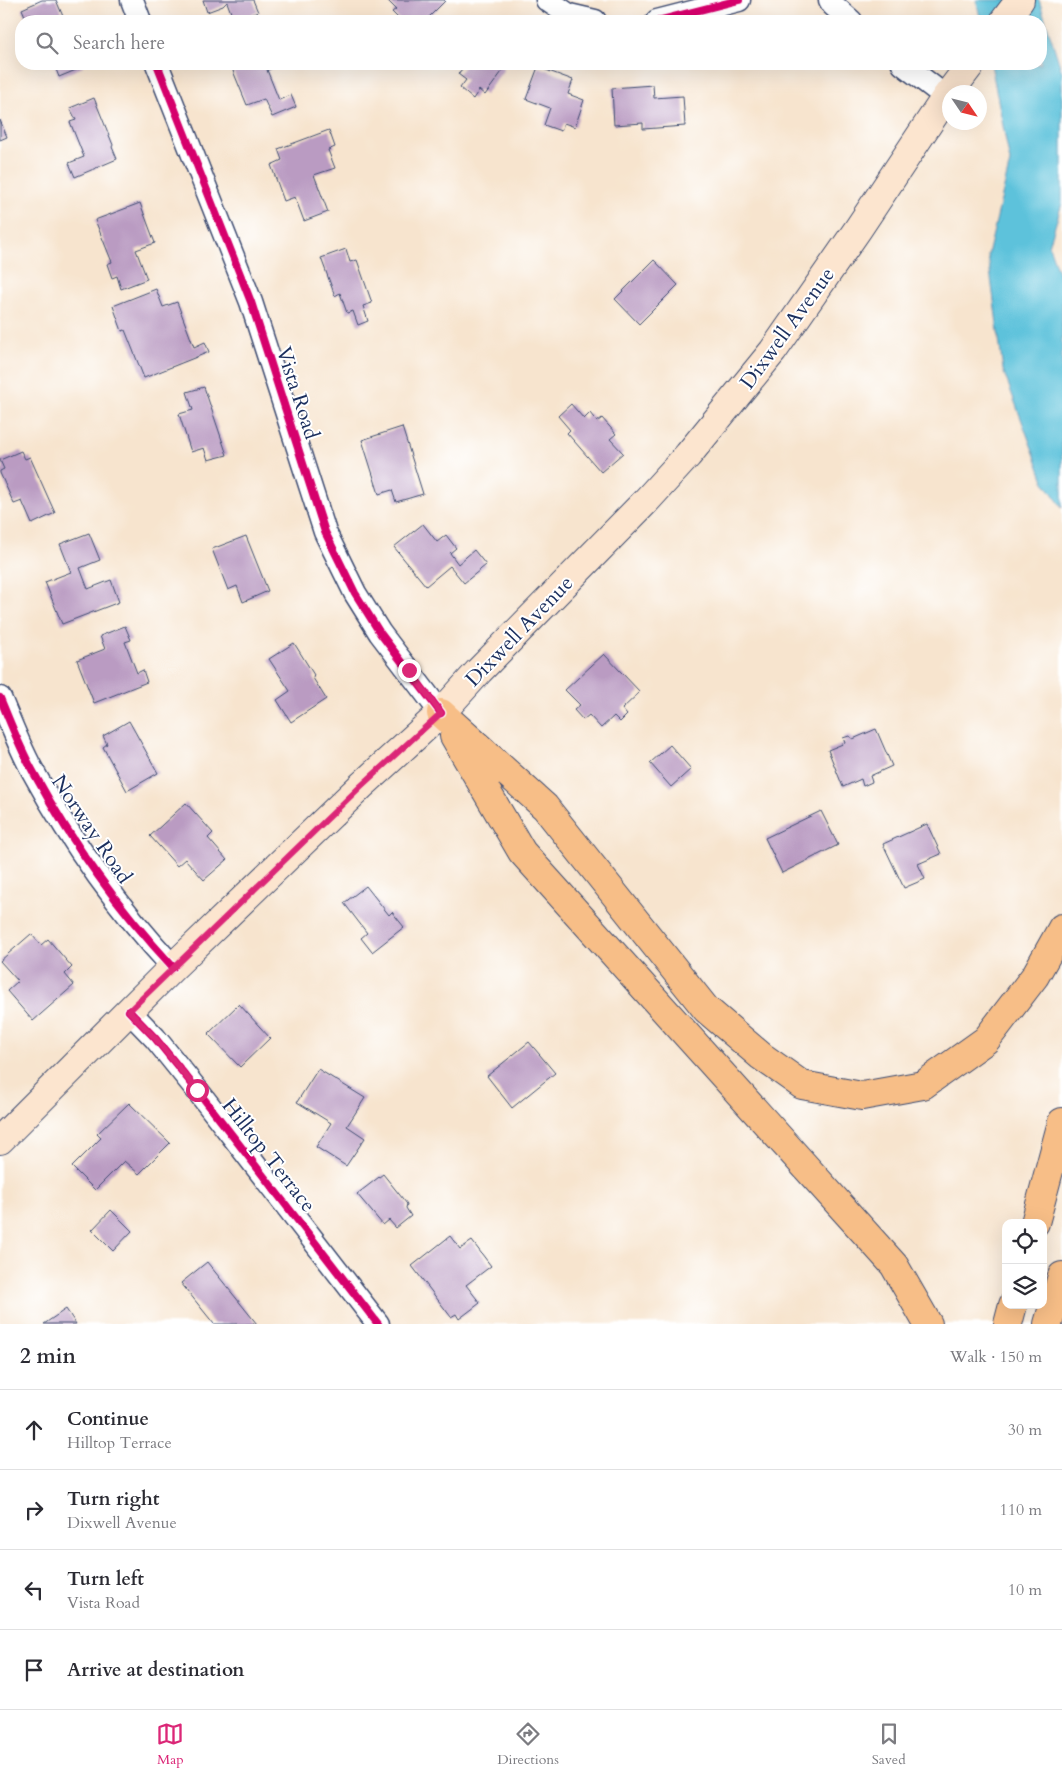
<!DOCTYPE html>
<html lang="en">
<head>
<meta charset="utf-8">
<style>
	body { margin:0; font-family:Cardo,serif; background:#f2f2f3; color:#2b2b33 }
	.controls { position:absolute; right:15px; bottom:15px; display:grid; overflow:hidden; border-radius:10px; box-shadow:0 5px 20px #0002 }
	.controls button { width:45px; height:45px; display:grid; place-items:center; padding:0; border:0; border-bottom:1px solid #e1e1e2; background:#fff; color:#2b2b33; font:25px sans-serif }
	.compass { position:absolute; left:942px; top:85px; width:45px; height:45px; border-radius:50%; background:#fff; box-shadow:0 5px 20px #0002; rotate:125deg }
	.stop { position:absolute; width:15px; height:15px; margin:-11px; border:4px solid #db2777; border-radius:50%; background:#fff }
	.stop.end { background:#db2777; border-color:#fff; box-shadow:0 1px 5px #0008 }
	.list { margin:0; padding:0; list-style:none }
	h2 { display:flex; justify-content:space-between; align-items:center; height:65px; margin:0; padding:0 20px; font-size:21px }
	h2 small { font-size:16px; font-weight:400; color:#7c7c81 }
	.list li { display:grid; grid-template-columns:32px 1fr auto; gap:15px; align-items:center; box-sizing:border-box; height:80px; padding:0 20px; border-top:1px solid #e1e1e2 }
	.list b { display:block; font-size:19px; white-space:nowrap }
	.list p { margin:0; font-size:16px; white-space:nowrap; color:#7c7c81 }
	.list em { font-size:16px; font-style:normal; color:#7c7c81 }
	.icon { flex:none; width:28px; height:28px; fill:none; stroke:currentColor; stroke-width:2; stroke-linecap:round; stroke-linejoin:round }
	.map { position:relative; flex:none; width:1062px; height:1324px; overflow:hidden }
	.search { position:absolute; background:#fff; box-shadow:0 5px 20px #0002; left:15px; right:15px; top:15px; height:55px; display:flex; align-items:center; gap:12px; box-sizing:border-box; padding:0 18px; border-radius:20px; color:#7c7c81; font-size:19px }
	.sheet { height:385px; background:#fff }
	nav { display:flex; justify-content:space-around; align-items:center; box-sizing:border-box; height:70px; border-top:1px solid #e1e1e2; background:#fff; font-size:14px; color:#7c7c81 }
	nav a { display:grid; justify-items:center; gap:2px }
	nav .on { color:#db2777 }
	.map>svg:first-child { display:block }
	.water { fill:#5dc2db; stroke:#3c789c }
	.building { fill:#ba9bc2 }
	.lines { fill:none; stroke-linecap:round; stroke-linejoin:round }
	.street-casing { stroke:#3c4a6f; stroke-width:25 }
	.secondary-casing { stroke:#3c4a6f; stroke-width:30 }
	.highway-casing { stroke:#3c4a6f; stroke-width:30 }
	.street { stroke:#fff; stroke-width:22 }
	.secondary { stroke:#fce5cf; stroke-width:28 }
	.highway { stroke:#f7be87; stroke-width:28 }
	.cycleway-casing { stroke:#fff; stroke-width:11 }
	.cycleway { stroke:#d6006c; stroke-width:8 }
	.route { stroke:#db2777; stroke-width:6 }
	.labels { text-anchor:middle; stroke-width:4; stroke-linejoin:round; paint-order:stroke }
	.street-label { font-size:21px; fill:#1b2f5e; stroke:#fff }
</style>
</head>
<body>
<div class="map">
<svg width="1062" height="1324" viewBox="0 0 1062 1324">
	<rect width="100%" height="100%" fill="#fff"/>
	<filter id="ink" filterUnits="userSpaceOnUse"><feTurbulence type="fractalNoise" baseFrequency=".02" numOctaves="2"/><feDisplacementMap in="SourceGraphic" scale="10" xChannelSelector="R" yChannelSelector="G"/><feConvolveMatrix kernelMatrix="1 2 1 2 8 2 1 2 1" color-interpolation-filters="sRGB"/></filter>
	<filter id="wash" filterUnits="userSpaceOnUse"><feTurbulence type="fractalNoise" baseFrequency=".0096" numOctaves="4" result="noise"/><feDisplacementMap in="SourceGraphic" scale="20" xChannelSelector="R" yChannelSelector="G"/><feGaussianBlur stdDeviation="1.12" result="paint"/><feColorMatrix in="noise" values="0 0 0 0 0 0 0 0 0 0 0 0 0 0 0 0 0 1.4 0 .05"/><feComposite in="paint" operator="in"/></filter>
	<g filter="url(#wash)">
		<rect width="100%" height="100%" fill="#f7e4ce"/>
		<path class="water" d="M976 0H1039L1062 72V203L1049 246 1062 283V507L1045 483 1003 370 988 255 1010 162 991 64H1041V21H981Z"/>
		<g id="blocks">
			<path class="building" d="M42 0H56L65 21H27L22 9Z
				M203 0H253L258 12 234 21 227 2 223 6 207 12Z
				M387 0H444L445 1 425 21H401L392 12 396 9Z
				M54 64H82L83 67 59 77Z
				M233 64H272L273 68 267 70 279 100 291 95 296 107 272 117 264 99 247 105 233 71 235 69Z
				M466 64H498L504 69 485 95 479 90 473 99 460 88 466 80 458 74Z
				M538 67 573 80 568 94 584 100 575 127 564 123 561 131 544 125 550 108 526 99Z
				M653 85 654 98 683 96 685 126 643 129V123L614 125 612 88Z
				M94 98 113 145 112 147 117 159 75 177 69 163 84 157 70 122 76 120 70 108Z
				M0 120 7 137 0 140Z
				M329 130 335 147 328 150 335 168 314 175 328 212 304 221 295 197 284 201 271 165 282 160 278 149Z
				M140 203 155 243 136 250 147 279 121 289 117 276 112 278 107 264 112 262 95 220Z
				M346 249 350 262 357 260 372 303 363 306 368 321 358 325 353 311 347 313 340 293 335 296 321 258Z
				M654 260 678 285 639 324 615 299Z
				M156 289 163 307 177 302 194 347 205 342 209 352 144 378 125 330 122 331 113 306Z
				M204 387 227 455 208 460 204 448 191 452 179 414 193 410 187 392Z
				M571 404 584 419 590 413 597 422 602 418 616 434 610 439 623 453 601 472 567 433 570 430 558 416Z
				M402 427 423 494 396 502 392 490 379 494 362 440Z
				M21 451 25 459 30 457 55 513 32 524 22 501 14 504 0 473V471L4 469 0 460Z
				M423 524 437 542 446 535 456 548 450 553 458 564 474 550 486 565 464 583 450 566 426 586 394 547Z
				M89 533 100 560 80 568 88 589 111 580 119 602 62 624 45 582 71 572 60 544Z
				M246 536 268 591 243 602 237 586 228 590 212 549Z
				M125 626 131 640 125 642 137 673 143 670 147 682 94 703 77 660 105 649 100 636Z
				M294 643 314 675 313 678 326 699 291 722 277 700 290 691 269 659Z
				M604 654 640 692 622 709 627 715 620 722 614 716 601 728 589 715 583 720 574 710 580 705 565 690Z
				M129 721 158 773 127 791 103 747 107 744 103 736Z
				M876 729 892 766 870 776 872 782 863 786 861 779 843 787 828 750 845 743 843 738 849 736 853 739Z
				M670 745 691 769 671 787 650 763Z
				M186 803 213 833 208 838 227 860 204 880 185 859 177 866 150 836Z
				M821 811 838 845 782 873 765 838Z
				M927 824 941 854 918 864 925 879 904 888 883 844Z
				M366 886 389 915 392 912 404 927 372 952 361 938 367 933 344 903Z
				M31 934 41 945 48 939 72 967 65 974 74 985 33 1021 7 991 18 981 0 961Z
				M239 1004 270 1038 240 1067 208 1034Z
				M529 1042 555 1073 512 1108 487 1076Z
				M318 1069 365 1098 347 1126 365 1138 346 1166 316 1147 331 1123 297 1102Z
				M129 1103 170 1143 139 1174 124 1161 95 1190 72 1167 101 1138 97 1134Z
				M383 1174 407 1204 406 1208 411 1216 396 1228 389 1220 383 1225 357 1194Z
				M111 1210 132 1231 113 1251 92 1230Z
				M450 1236 460 1249 472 1241 491 1266 466 1285 480 1303 459 1319 456 1314 451 1317 412 1266Z
				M207 1262 257 1324H214L181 1283Z
				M66 1309 76 1324H44Z"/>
		</g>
	</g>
	<g filter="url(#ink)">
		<use href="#blocks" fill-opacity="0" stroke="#3c4a6f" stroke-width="1"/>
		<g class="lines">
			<g class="street-casing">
				<path id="street" d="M132 0 140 21
					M547 0 569 15 595 21
					M830 0 833 5 851 21
					M657 21 739 0
					M157 64 251 302 325 532 355 593 380 633 441 713
					M903 64 946 97
					M0 698C11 724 21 751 35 775 72 843 120 910 173 967
					M129 1011 155 1038 197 1090 378 1324"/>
			</g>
			<g class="secondary-casing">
				<path id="secondary" d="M1004 21 1020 0
					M0 1140 173 967 361 786 441 713 479 671 646 501 688 455 773 351 858 229 946 97 971 64"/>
			</g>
			<g class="highway-casing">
				<path id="highway" d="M441 713 545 807 706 1009 761 1056 802 1085 862 1096 923 1085 986 1040 1035 976 1062 928
					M454 736 522 852 894 1265 928 1324
					M1035 1223 1062 1122
					M1008 1324 1013 1305
					M1048 1324 1062 1276"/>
			</g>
			<use href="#street" class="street"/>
			<use href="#secondary" class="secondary"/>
			<use href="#highway" class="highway"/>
			<g class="cycleway-casing">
				<path id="cycleway" d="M657 21 739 0
					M157 64 251 302 325 532 355 593 380 633 441 713
					M0 698C11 724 21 751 35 775 72 843 120 910 173 967
					M129 1011 155 1038 197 1090 378 1324"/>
			</g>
			<use href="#cycleway" class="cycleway"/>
		</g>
	</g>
	<g class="lines" filter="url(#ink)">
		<path class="route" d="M197 1090 155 1038 129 1011 361 786 441 713 409 670"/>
	</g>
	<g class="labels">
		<g class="street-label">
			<text transform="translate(787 328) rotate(-54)" y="7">Dixwell Avenue</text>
			<text transform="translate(298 393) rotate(72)" y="7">Vista Road</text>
			<text transform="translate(519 631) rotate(-46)" y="7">Dixwell Avenue</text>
			<text transform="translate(92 829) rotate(56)" y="7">Norway Road</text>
			<text transform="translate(269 1155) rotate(52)" y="7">Hilltop Terrace</text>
		</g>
	</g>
</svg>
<div class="controls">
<button><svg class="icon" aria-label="locate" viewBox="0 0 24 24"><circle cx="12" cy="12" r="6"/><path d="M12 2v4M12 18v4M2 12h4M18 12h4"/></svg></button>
<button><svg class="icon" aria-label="layers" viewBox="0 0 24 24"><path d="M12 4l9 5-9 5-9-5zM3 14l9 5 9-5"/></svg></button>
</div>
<svg class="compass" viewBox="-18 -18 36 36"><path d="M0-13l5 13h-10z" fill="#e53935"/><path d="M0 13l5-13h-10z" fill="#7c7c81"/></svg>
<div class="stop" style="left:197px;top:1090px"></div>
<div class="stop end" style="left:409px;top:670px"></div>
<div class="search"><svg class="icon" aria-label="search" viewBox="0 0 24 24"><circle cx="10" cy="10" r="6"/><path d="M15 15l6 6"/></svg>Search here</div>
</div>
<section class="sheet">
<h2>2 min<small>Walk · 150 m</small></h2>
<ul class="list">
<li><svg class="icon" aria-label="ahead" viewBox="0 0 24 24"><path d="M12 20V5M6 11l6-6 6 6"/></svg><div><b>Continue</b><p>Hilltop Terrace</p></div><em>30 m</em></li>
<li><svg class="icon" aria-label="right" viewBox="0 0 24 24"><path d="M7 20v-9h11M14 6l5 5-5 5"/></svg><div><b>Turn right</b><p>Dixwell Avenue</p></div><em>110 m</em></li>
<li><svg class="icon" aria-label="left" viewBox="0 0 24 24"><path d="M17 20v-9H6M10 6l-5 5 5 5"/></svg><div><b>Turn left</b><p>Vista Road</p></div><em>10 m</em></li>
<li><svg class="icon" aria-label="arrive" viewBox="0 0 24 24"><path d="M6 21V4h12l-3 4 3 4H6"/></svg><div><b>Arrive at destination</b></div></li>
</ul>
</section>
<nav>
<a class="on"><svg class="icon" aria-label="map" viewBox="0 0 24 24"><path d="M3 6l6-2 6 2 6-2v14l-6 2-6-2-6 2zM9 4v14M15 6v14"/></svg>Map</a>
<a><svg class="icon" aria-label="directions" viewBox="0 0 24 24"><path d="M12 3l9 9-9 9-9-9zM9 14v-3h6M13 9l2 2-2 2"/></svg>Directions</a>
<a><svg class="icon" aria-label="saved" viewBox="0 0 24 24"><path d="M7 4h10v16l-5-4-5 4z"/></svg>Saved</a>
</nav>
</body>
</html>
